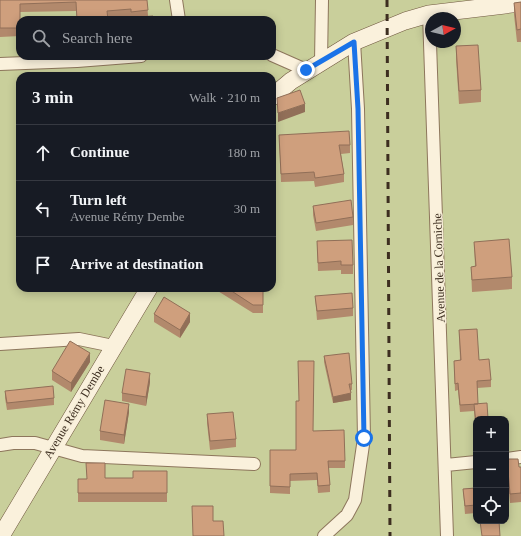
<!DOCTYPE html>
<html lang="en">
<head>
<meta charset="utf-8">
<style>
	body { margin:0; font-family:Georgia,serif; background:#242831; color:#f1f3f6 }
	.controls { position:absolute; right:12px; bottom:12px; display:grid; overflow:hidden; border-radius:8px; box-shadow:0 2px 10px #0003 }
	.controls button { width:36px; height:36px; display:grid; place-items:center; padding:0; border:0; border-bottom:1px solid #363941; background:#171b24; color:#f1f3f6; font:20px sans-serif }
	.compass { position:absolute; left:425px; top:12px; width:36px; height:36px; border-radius:50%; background:#171b24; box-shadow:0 2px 10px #0003; rotate:82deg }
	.stop { position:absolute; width:12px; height:12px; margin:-9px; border:3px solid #1a73e8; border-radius:50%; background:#fff }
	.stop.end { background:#1a73e8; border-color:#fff; box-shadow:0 1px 4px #0008 }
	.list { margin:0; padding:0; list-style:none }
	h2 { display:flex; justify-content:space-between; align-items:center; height:52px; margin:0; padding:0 16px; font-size:17px }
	h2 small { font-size:13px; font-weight:400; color:#9ea1a6 }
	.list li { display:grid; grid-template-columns:26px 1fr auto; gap:12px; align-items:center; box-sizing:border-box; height:56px; padding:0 16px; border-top:1px solid #363941 }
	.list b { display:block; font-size:15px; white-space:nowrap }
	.list p { margin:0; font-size:13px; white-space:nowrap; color:#9ea1a6 }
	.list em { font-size:13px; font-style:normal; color:#9ea1a6 }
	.icon { flex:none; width:22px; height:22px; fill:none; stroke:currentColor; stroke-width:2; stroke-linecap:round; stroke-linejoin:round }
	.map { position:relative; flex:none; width:521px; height:536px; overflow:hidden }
	.search { position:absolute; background:#171b24; box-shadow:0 2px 10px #0003; left:16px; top:16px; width:260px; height:44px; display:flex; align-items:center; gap:10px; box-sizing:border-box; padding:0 14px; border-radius:12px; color:#9ea1a6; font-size:15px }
	.panel { position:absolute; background:#171b24; box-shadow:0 2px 10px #0003; left:16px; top:72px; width:260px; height:220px; border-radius:12px }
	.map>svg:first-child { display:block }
	.green { fill:#c9cf9b; fill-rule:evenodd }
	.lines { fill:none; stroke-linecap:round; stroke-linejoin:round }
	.street-casing { stroke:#8d765c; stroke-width:14 }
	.secondary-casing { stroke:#6f573f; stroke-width:18 }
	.street { stroke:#faf1dc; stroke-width:12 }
	.secondary { stroke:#faf1dc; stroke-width:17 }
	.rail { stroke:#3d2e20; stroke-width:3; stroke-dasharray:7 7; stroke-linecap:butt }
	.wall { fill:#b2896c }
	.shaded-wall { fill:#916f58 }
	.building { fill:#cf9f7d; stroke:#916f58 }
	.route { stroke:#1a73e8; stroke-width:5 }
	.labels { text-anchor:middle; stroke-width:3; stroke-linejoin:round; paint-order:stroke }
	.street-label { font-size:12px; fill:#3d2e20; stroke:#f7eed8 }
</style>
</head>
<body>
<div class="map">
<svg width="521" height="536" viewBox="0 0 521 536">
	<rect width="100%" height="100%" fill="#f0e4c8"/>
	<path class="green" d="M0 0H521V536H0ZM431 18H455V42H431ZM20 20H272V56H20ZM20 76H272V288H20ZM476 419H506V521H476Z"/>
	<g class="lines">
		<g class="street-casing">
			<path id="street" d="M176 0 179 20
				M429 14 447 536
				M272 55 306 70
				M321 62 322 0
				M0 64 77 61 141 56
				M0 344 79 339 113 346
				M0 445 13 443H35L82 456 254 464
				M506 459 521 457
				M446 465 476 462
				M324 536 347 515 355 500 364 438 358 109 354 42"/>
		</g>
		<g class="secondary-casing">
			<path id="secondary" d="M272 97 291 81 354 42 405 21 429 14 521 3
				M1 536 149 288"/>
		</g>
		<use href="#street" class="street"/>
		<use href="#secondary" class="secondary"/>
		<path class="rail" d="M387 0 390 536"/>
	</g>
	<path class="wall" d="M0 0H147L148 16 138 19 131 20V17L108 19 76 11 20 12V36L0 37Z
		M521 2V42H517L514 15V3Z
		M456 46 481 90V102L459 104 456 59Z
		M279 135 350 145V153L341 154 344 174V182L315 187 314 181 281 182Z
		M313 206 353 217V225L316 231 313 215Z
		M317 241 353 265V274H341V270L318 271Z
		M474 242 512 277V289L472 292 471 267 475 266Z
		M213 288H263V313H253Z
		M315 296 353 308V316L317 320Z
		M154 314 190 322 180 338 154 322Z
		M459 330 479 360 491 380V387L477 388 476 432 474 411 460 412 458 390 455 391 454 361 460 360Z
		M324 356 352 384V390H350L351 400 333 403 324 362Z
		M90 362 71 392 52 380V371Z
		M150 382 146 406 122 401V393Z
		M5 391 54 398V405L7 410 5 398Z
		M129 412 124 444 100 440V431Z
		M207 414 236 439V447L210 450 207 423Z
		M313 431 345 461V468H328L330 485V492L318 493 317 480 290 481V494L270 493V450H296Z
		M507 459 519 467H521V502L510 503 507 468Z
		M167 471V502H78V479L133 478Z
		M476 488V513L465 514 463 489Z"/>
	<path class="shaded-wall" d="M305 104V112L278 122V113Z
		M190 313V322L180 338V330Z
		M90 353V362L71 392V383Z
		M150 373V382L146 406V397Z
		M351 393V400L333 403V397Z
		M129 404V412L124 444V435Z"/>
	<path class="building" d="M0 0H147L148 10 131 12V9L107 11 108 20H77L76 2 20 4V28H0Z
		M521 2V29L517 30 514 3Z
		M153 16V20H138V17Z
		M478 45 481 90 459 91 456 46Z
		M300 90 305 104 278 113 277 98Z
		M349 131 350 145H339L344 174 315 178 314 172 281 174 279 135Z
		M351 200 353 217 316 223 313 206Z
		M509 239 512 277 472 280 471 267 476 266 474 242Z
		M352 240 353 265H341V261L318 263 317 241Z
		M227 288H263V305H253Z
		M352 293 353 308 317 311 315 296Z
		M164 297 190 313 180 330 154 314Z
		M477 329 479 360 489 359 491 380 477 381 478 404 460 405 458 383 455 384 454 361 461 360 459 330Z
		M70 341 90 353 71 383 52 371Z
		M349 353 352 384H349L351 393 333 397 324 356Z
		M298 361H314L313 431 344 430 345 461H328L330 485 318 486 317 473 290 474V487L270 486V450H296V401H299Z
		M126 369 150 373 146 397 122 393Z
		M53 386 54 398 7 403 5 391Z
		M105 400 129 404 124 435 100 431Z
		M487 403 488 419H476V424L474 404Z
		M233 412 236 439 210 441 207 414Z
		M507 459H518L519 467H521V493L510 494Z
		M86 463H105V478H133V471H167V493H78V479H87Z
		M476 488V505L465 506 463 489Z
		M192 506H213V521H223L224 536H193Z
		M480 521H499L500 536H482Z"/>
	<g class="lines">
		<path class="route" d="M306 70 354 42 358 109 364 438"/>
	</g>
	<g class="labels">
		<g class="street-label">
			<text transform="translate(439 268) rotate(-92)" y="4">Avenue de la Corniche</text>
			<text transform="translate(74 412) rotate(-59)" y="4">Avenue Rémy Dembe</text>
		</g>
	</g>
</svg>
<div class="controls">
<button>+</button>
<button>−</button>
<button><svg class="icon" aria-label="locate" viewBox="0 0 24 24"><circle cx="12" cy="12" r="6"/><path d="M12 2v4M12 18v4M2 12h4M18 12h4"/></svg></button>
</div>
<svg class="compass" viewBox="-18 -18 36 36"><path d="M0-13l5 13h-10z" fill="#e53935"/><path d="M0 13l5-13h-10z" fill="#9ea1a6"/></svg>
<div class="stop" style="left:364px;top:438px"></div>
<div class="stop end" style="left:306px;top:70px"></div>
<div class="search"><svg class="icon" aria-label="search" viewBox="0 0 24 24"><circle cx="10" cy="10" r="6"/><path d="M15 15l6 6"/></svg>Search here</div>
<section class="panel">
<h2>3 min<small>Walk · 210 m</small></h2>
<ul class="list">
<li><svg class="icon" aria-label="ahead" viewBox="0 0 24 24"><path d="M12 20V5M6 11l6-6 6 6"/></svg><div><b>Continue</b></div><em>180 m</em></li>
<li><svg class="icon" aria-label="left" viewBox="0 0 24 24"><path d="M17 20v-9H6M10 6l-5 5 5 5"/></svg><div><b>Turn left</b><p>Avenue Rémy Dembe</p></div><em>30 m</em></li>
<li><svg class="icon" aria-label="arrive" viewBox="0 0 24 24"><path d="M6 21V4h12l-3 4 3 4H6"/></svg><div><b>Arrive at destination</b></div></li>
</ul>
</section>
</div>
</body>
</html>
